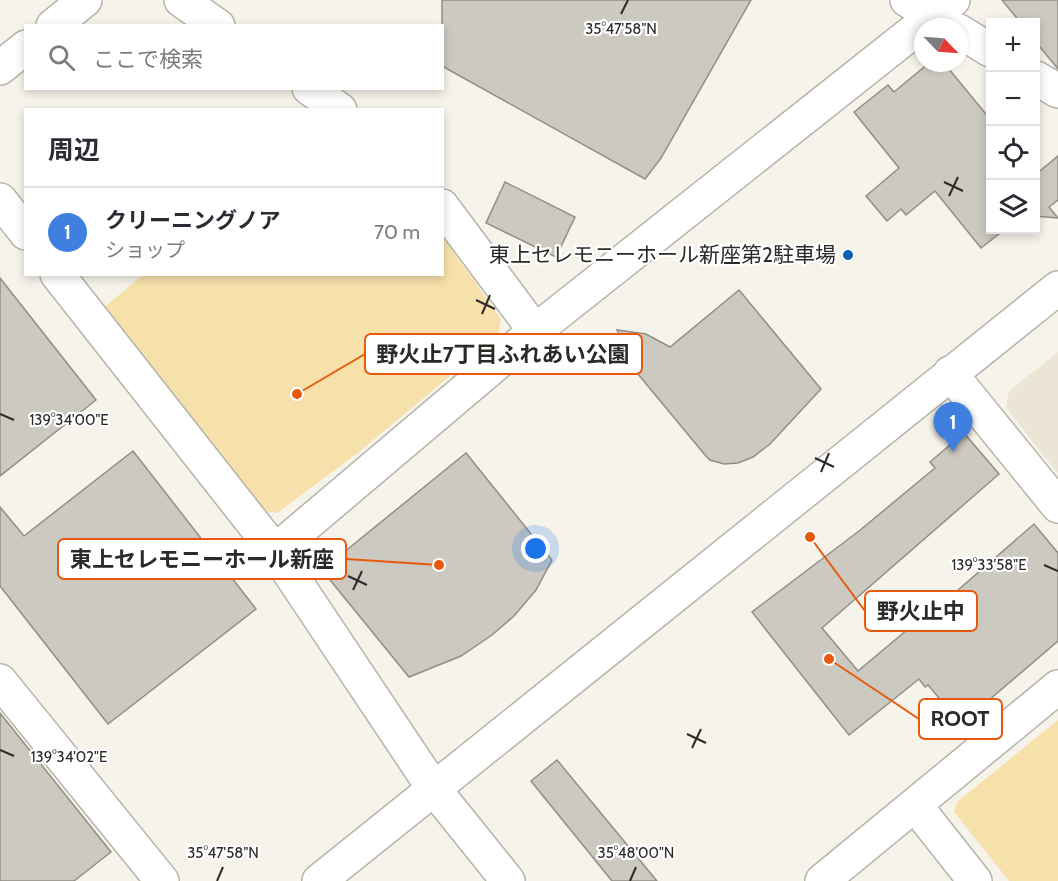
<!DOCTYPE html>
<html lang="ja">
<head>
<meta charset="utf-8">
<style>
	body { margin:0; font-family:Cabin,"Noto Sans JP",sans-serif; background:#f7f7f7; color:#2b2b33 }
	.controls { position:absolute; right:18px; top:18px; display:grid; overflow:hidden; border-radius:0px; box-shadow:0 3px 9px #0003 }
	.controls button { width:54px; height:54px; display:grid; place-items:center; padding:0; border:0; border-bottom:2px solid #e1e1e2; background:#fff; color:#2b2b33; font:30px sans-serif }
	.compass { position:absolute; left:914px; top:18px; width:54px; height:54px; border-radius:50%; background:#fff; box-shadow:0 3px 9px #0003; rotate:115deg }
	.you { position:absolute; left:536px; top:549px; width:21px; height:21px; margin:-15px; border:4px solid #fff; border-radius:50%; background:#1a73e8; box-shadow:0 0 0 9px #1a73e833 }
	.badge { display:grid; place-items:center; width:39px; height:39px; border-radius:50%; background:#7c3aed; color:#fff; font-size:20px; font-weight:700 }
	.pin { position:absolute; translate:-50% -50px; filter:drop-shadow(0 2px 3px #0008) }
	.pin::after { content:''; position:absolute; top:32px; width:21px; height:18px; background:inherit; clip-path:polygon(0 0,100% 0,50% 100%) }
	.list { margin:0; padding:0; list-style:none }
	h2 { display:flex; justify-content:space-between; align-items:center; height:78px; margin:0; padding:0 24px; font-size:26px }
	h2 small { font-size:20px; font-weight:400; color:#7c7c81 }
	.list li { display:grid; grid-template-columns:39px 1fr auto; gap:18px; align-items:center; box-sizing:border-box; height:90px; padding:0 24px; border-top:2px solid #e1e1e2 }
	.list b { display:block; font-size:22px; white-space:nowrap }
	.list p { margin:0; font-size:20px; white-space:nowrap; color:#7c7c81 }
	.list em { font-size:20px; font-style:normal; color:#7c7c81 }
	.icon { flex:none; width:33px; height:33px; fill:none; stroke:currentColor; stroke-width:2; stroke-linecap:round; stroke-linejoin:round }
	.map { position:relative; flex:none; width:1058px; height:881px; overflow:hidden }
	.search { position:absolute; background:#fff; box-shadow:0 3px 9px #0003; left:24px; top:24px; width:420px; height:66px; display:flex; align-items:center; gap:15px; box-sizing:border-box; padding:0 21px; border-radius:0px; color:#7c7c81; font-size:22px }
	.panel { position:absolute; background:#fff; box-shadow:0 3px 9px #0003; left:24px; top:108px; width:420px; height:168px; border-radius:0px }
	.map>svg:first-child { display:block }
	.built { fill:#ebe5d6 }
	.green { fill:#f7e1aa }
	.building { fill:#ccc9c1; stroke:#928e87; stroke-width:1.5 }
	.lines { fill:none; stroke-linecap:round; stroke-linejoin:round }
	.minor-casing { stroke:#b6b3ab; stroke-width:36 }
	.minor { stroke:#fff; stroke-width:33 }
	.ticks { fill:none; stroke:#2b2a27; stroke-width:2 }
	.poi-dot { fill:#0a60ae; stroke:#fff; stroke-width:2 }
	.labels { text-anchor:middle; stroke-width:4.5; stroke-linejoin:round; paint-order:stroke }
	.poi-label { font-size:21px; fill:#2b2a27; stroke:#fff; text-anchor:end }
	.ticks-label { font-size:15px; text-anchor:middle; fill:#2b2a27; stroke:#fff; stroke-width:4.5; stroke-linejoin:round; paint-order:stroke }
	.leader { fill:none; stroke:#e8590c; stroke-width:2 }
	.callout-dot { fill:#e8590c; stroke:#fff; stroke-width:2 }
	.callout { fill:#fff; stroke:#e8590c; stroke-width:2 }
	.callout-label { font-size:22px; text-anchor:middle; font-weight:bold; fill:#2b2a27 }
</style>
</head>
<body>
<div class="map">
<svg width="1058" height="881" viewBox="0 0 1058 881">
	<rect width="100%" height="100%" fill="#f6f3ea"/>
	<path class="built" d="M1058 352V474L1006 407 1009 391Z"/>
	<path class="green" d="M443 237 501 319 498 336 359 452 277 513 257 510 101 310 143 275 442 274Z
		M1058 720V881H1009L954 812 957 802Z"/>
	<path class="building" d="M442 0H751L661 158 645 179 442 66Z
		M1002 0H1058V69L1035 41V22H1020Z
		M929 63H944L990 119V230H1004L981 248 935 191 906 215 901 209 887 221 866 196 899 168 854 112 888 85 894 92Z
		M1058 156V200L1049 207 1058 218 1035 216V175Z
		M505 182 575 217 556 257 486 223Z
		M0 278 96 400 0 476Z
		M739 290 821 389 770 444 753 457 738 463 724 464 710 460 705 455 633 368 617 330 646 334 670 347Z
		M964 433 999 474 822 628 858 671 926 614 928 616 1034 524 1058 553V641L961 724 928 685 925 687 919 679 849 735 752 612 859 531 935 468 930 462Z
		M133 451 256 609 108 724 0 586V507L24 536Z
		M466 453 552 560 536 590 514 616 492 635 461 656 409 677 322 570Z
		M0 713 111 852 74 881H0Z
		M557 760 657 881H612L531 781Z"/>
	<g class="lines">
		<g class="minor-casing">
			<path id="minor" d="M181 0 218 26
				M907 0 951 27
				M53 26 85 0
				M959 31 990 50
				M0 68 26 47
				M1036 78 1058 91
				M309 88 340 110
				M0 200 26 233
				M442 206 535 331
				M57 274 275 551 434 789 508 881
				M950 373 1058 506
				M275 551 535 331 953 0
				M0 681 162 881
				M915 805 975 881
				M319 881 1058 288
				M822 881 1058 687"/>
		</g>
		<use href="#minor" class="minor"/>
	</g>
	<path class="ticks" d="M621 14 628 0M944 182 963 191M949 196 958 177M476 300 495 309M482 314 490 295M0 414 14 420M815 458 834 467M821 472 829 453M1044 565 1058 571M348 576 367 585M353 590 362 571M687 734 706 743M692 748 701 729M0 750 14 756M217 881 223 867M630 881 636 867"/>
	<circle class="poi-dot" cx="848" cy="255" r="6"/>
	<g class="labels">
		<g class="poi-label">
			<text x="836" y="262">東上セレモニーホール新座第2駐車場</text>
		</g>
	</g>
	<g class="ticks-label">
		<text x="621" y="34">35°47'58"N</text>
		<text x="69" y="425">139°34'00"E</text>
		<text x="989" y="570">139°33'58"E</text>
		<text x="69" y="762">139°34'02"E</text>
		<text x="223" y="858">35°47'58"N</text>
		<text x="636" y="858">35°48'00"N</text>
	</g>
	<path class="leader" d="M297 394L365 354M439 565L346 559M810 537L865 611M829 659L919 719"/>
	<g class="callout-dot">
		<circle cx="297" cy="394" r="6"/>
		<circle cx="439" cy="565" r="6"/>
		<circle cx="810" cy="537" r="6"/>
		<circle cx="829" cy="659" r="6"/>
	</g>
	<g class="callout">
		<rect x="365" y="334" width="277" height="40" rx="6"/>
		<rect x="58" y="539" width="288" height="40" rx="6"/>
		<rect x="865" y="591" width="112" height="40" rx="6"/>
		<rect x="919" y="699" width="83" height="40" rx="6"/>
	</g>
	<g class="callout-label">
		<text x="503" y="362">野火止7丁目ふれあい公園</text>
		<text x="202" y="567">東上セレモニーホール新座</text>
		<text x="921" y="619">野火止中</text>
		<text x="960" y="726">ROOT</text>
	</g>
</svg>
<div class="controls">
<button>+</button>
<button>−</button>
<button><svg class="icon" aria-label="locate" viewBox="0 0 24 24"><circle cx="12" cy="12" r="6"/><path d="M12 2v4M12 18v4M2 12h4M18 12h4"/></svg></button>
<button><svg class="icon" aria-label="layers" viewBox="0 0 24 24"><path d="M12 4l9 5-9 5-9-5zM3 14l9 5 9-5"/></svg></button>
</div>
<svg class="compass" viewBox="-18 -18 36 36"><path d="M0-13l5 13h-10z" fill="#e53935"/><path d="M0 13l5-13h-10z" fill="#7c7c81"/></svg>
<div class="you"></div>
<div class="pin badge" style="left:953px;top:452px;background:#3f7fe0">1</div>
<div class="search"><svg class="icon" aria-label="search" viewBox="0 0 24 24"><circle cx="10" cy="10" r="6"/><path d="M15 15l6 6"/></svg>ここで検索</div>
<section class="panel">
<h2>周辺<small></small></h2>
<ul class="list">
<li><span class="badge" style="background:#3f7fe0">1</span><div><b>クリーニングノア</b><p>ショップ</p></div><em>70 m</em></li>
</ul>
</section>
</div>
</body>
</html>
